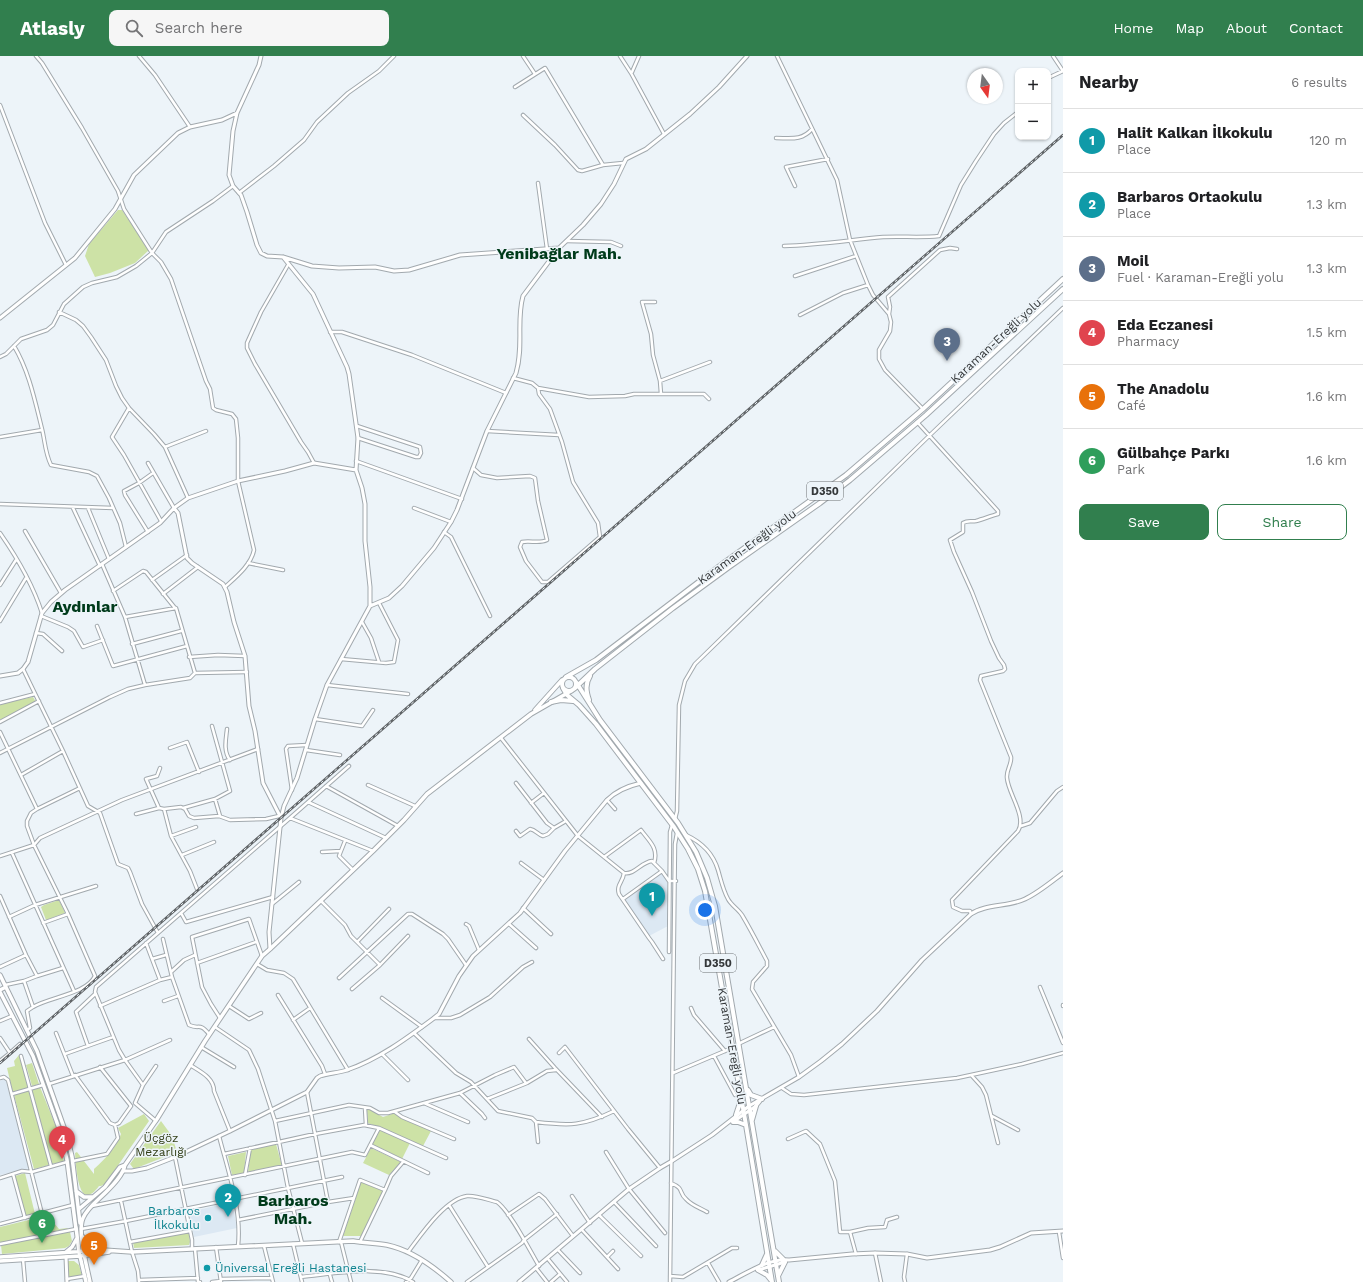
<!DOCTYPE html>
<html lang="en">
<head>
<meta charset="utf-8">
<style>
	body { margin:0; font-family:"Work Sans",sans-serif; background:#f6f6f6; color:#202124 }
	.controls { position:absolute; right:12px; top:12px; display:grid; overflow:hidden; border-radius:8px; box-shadow:0 1px 3px #0004 }
	.controls button { width:36px; height:36px; display:grid; place-items:center; padding:0; border:0; border-bottom:1px solid #e0e0e0; background:#fff; color:#202124; font:20px sans-serif }
	.compass { position:absolute; left:967px; top:12px; width:36px; height:36px; border-radius:50%; background:#fff; box-shadow:0 1px 3px #0004; rotate:166deg }
	.you { position:absolute; left:705px; top:854px; width:14px; height:14px; margin:-10px; border:3px solid #fff; border-radius:50%; background:#1a73e8; box-shadow:0 0 0 6px #1a73e833 }
	.badge { display:grid; place-items:center; width:26px; height:26px; border-radius:50%; background:#317f4e; color:#fff; font-size:13px; font-weight:700 }
	.pin { position:absolute; translate:-50% -33px; filter:drop-shadow(0 1px 2px #0008) }
	.pin::after { content:''; position:absolute; top:21px; width:14px; height:12px; background:inherit; clip-path:polygon(0 0,100% 0,50% 100%) }
	.list { margin:0; padding:0; list-style:none }
	h2 { display:flex; justify-content:space-between; align-items:center; height:52px; margin:0; padding:0 16px; font-size:17px }
	h2 small { font-size:13px; font-weight:400; color:#757577 }
	.list li { display:grid; grid-template-columns:26px 1fr auto; gap:12px; align-items:center; box-sizing:border-box; height:64px; padding:0 16px; border-top:1px solid #e0e0e0 }
	.list b { display:block; font-size:15px; white-space:nowrap }
	.list p { margin:0; font-size:13px; white-space:nowrap; color:#757577 }
	.list em { font-size:13px; font-style:normal; color:#757577 }
	.actions { display:flex; gap:8px; padding:12px 16px }
	.actions a { flex:1; padding:9px 0; border:1px solid #317f4e; border-radius:8px; text-align:center; font-size:14px; color:#317f4e }
	.actions .main { background:#317f4e; color:#fff }
	.icon { flex:none; width:22px; height:22px; fill:none; stroke:currentColor; stroke-width:2; stroke-linecap:round; stroke-linejoin:round }
	.map { position:relative; flex:none; width:1063px; height:1226px; overflow:hidden }
	header { display:flex; align-items:center; gap:24px; box-sizing:border-box; height:56px; padding:0 20px; background:#317f4e; color:#fff }
	header strong { font-size:19px }
	nav { display:flex; gap:22px; margin-inline-start:auto; font-size:14px }
	.search { width:280px; height:36px; background:#f6f6f6; display:flex; align-items:center; gap:10px; box-sizing:border-box; padding:0 14px; border-radius:8px; color:#757577; font-size:15px }
	main { display:flex }
	aside { flex:1; background:#fff }
	.map>svg:first-child { display:block }
	.built { fill:#dce8f3 }
	.green { fill:#cde2a6 }
	.lines { fill:none; stroke-linecap:round; stroke-linejoin:round }
	.minor-casing { stroke:#a2a9ae; stroke-width:4.5 }
	.tertiary-casing { stroke:#a2a9ae; stroke-width:5 }
	.secondary-casing { stroke:#a2a9ae; stroke-width:5.5 }
	.trunk-casing { stroke:#a2a9ae; stroke-width:6 }
	.minor { stroke:#fff; stroke-width:2.5 }
	.tertiary { stroke:#fff; stroke-width:3 }
	.secondary { stroke:#fff; stroke-width:3.5 }
	.trunk { stroke:#fff; stroke-width:4 }
	.rail-casing { stroke:#606467; stroke-width:2.5 }
	.rail { stroke:#edf4f9; stroke-width:1; stroke-dasharray:3; stroke-linecap:butt }
	.culture-dot { fill:#0f9aa8; stroke:#edf4f9; stroke-width:1.5 }
	.labels { text-anchor:middle; stroke-width:3; stroke-linejoin:round; paint-order:stroke }
	.shield { fill:#edf4f9; stroke:#6c7073; stroke-width:1 }
	.shield-label { font-size:11px; font-weight:bold; fill:#35383a }
	.street-label { font-size:12px; fill:#35383a; stroke:#edf4f9 }
	.park-label { font-size:12px; fill:#323e16; stroke:#edf4f9 }
	.culture-label { font-size:12px; fill:#0d838f; stroke:#edf4f9; text-anchor:end }
	.district-label { font-size:16px; font-weight:bold; fill:#003b1b; stroke:#edf4f9 }
</style>
</head>
<body>
<header>
<strong>Atlasly</strong>
<div class="search"><svg class="icon" aria-label="search" viewBox="0 0 24 24"><circle cx="10" cy="10" r="6"/><path d="M15 15l6 6"/></svg>Search here</div>
<nav><a>Home</a><a>Map</a><a>About</a><a>Contact</a></nav>
</header>
<main>
<div class="map">
<svg width="1063" height="1226" viewBox="0 0 1063 1226">
	<rect width="100%" height="100%" fill="#edf4f9"/>
	<path class="built" d="M662 817 667 824 668 870 649 880 625 844Z
		M4 1023 6 1025 30 1112 0 1119V1025Z
		M232 1146 237 1172 194 1181 189 1156Z"/>
	<path class="green" d="M118 154H122L149 194 135 207 110 217 95 221 85 200 89 188Z
		M33 641 36 646 2 664 0 663V648Z
		M59 844 65 857 46 864 41 851 44 849Z
		M19 999 29 1032 13 1037 7 1012 15 1010 14 1005Z
		M32 1007 39 1028 32 1030 26 1009Z
		M40 1031 59 1078 64 1106 52 1108 32 1034Z
		M29 1034 49 1109 34 1113 14 1039Z
		M369 1053 383 1061 395 1057 431 1075 423 1090 368 1067 367 1054Z
		M144 1058 149 1065 105 1128 101 1130H99C78 1159 76 1110 75 1097L77 1096 94 1118V1113C105 1103 116 1092 121 1078L118 1072Z
		M161 1065 172 1080 177 1096 134 1113 130 1108Z
		M380 1074 410 1087 402 1103 372 1089Z
		M276 1088 282 1110 248 1116 251 1094Z
		M371 1092 401 1106 389 1119 363 1107Z
		M246 1096 244 1117 232 1119 228 1100Z
		M25 1117 35 1158 26 1160 15 1120Z
		M361 1126 382 1134V1137L362 1180H343Z
		M49 1159 51 1166 54 1167 59 1173 68 1172 67 1174 0 1187V1171Z
		M70 1176 72 1185 69 1190 65 1192 2 1198 1 1189Z
		M189 1176 190 1186 189 1189 134 1192 133 1186Z
		M68 1205H74L79 1209 82 1220 68 1222Z"/>
	<g class="lines">
		<g class="minor-casing">
			<path id="minor" d="M36 0 42 7 82 72 118 135 124 153 152 197 161 206 171 223 206 325 210 333 213 352 216 354 232 358 236 363 238 382V425L254 494C251 509 236 521 225 531
				M139 0 155 19 190 71
				M523 0 535 18
				M620 0 631 17 664 78
				M777 0 837 124 850 184 868 229 873 239 889 258 891 266 890 275 879 294V303L885 314 923 353
				M1053 0 1063 15
				M632 16 639 0
				M1048 22 1063 15
				M515 31 545 12 603 109
				M0 49 45 167 66 209
				M523 59 555 89 578 114 582 115 603 109 623 107
				M776 82C790 82 802 85 812 73
				M538 127 547 193
				M795 130 786 111 828 103
				M239 137 274 110 304 84 317 66 348 37 379 15 394 0
				M567 185 611 186 621 190
				M784 190C818 189 850 184 883 181 902 180 921 182 939 180L961 129 976 105 994 78 1004 67 1018 56
				M288 209 261 256 247 287V292L255 308 301 386 308 396 314 407
				M795 220 856 200
				M655 246H642L651 278 653 299 660 325 661 338
				M59 256 76 264 83 270 91 281 106 304 116 330 122 342 129 352 154 378 165 391 188 442
				M889 258 890 251 888 241 940 194 950 192 957 193
				M800 259 843 237 868 229
				M330 276H342L412 299 506 337
				M14 290C29 315 35 345 42 373 45 385 45 397 51 409L89 416 97 420 109 442 120 467 126 491
				M0 301 6 298 21 283 47 274 53 269 64 248 83 231 92 227 117 221 136 210 152 197 166 176 213 145 233 130
				M513 322 532 327 538 332 589 341 625 340 634 338H704L709 343
				M660 325 710 306
				M129 352 112 381 124 399 161 465
				M917 366 998 455V458C991 460 983 463 976 465 971 466 968 464 963 467V476L950 484 954 496 972 536 991 585 999 602 1004 609 1005 613 1003 615 981 620 980 624 1011 701C1012 708 1006 714 1007 722 1008 737 1027 761 1018 775L952 844 953 851 962 855H970L971 858
				M357 370 420 391 421 397 419 401H416L358 382
				M487 375 559 379
				M0 381 42 374
				M165 391 206 375
				M356 405 462 443
				M148 407 174 452
				M473 412 481 419 497 422 530 420 535 422 538 445 547 484C539 488 530 484 522 486L520 491 526 505 542 526H548L600 481 598 467 573 426 562 386 550 353 539 338 538 332
				M0 448 113 452
				M73 452 100 510
				M88 452 109 503
				M414 452 451 466
				M25 475 61 537
				M148 476 125 439 124 435 139 427 153 417
				M444 476 451 481 490 560
				M0 477C16 500 33 529 42 557
				M248 507 283 514
				M102 508 125 561 145 629 190 622 195 617 247 616
				M152 524 187 499
				M0 529 16 504
				M113 535 143 515 146 516 175 552
				M163 538 198 511
				M41 560 68 571 74 575 83 591 103 584
				M125 561 176 552 195 617
				M0 565 26 522
				M362 566 371 582 379 606
				M97 570 113 610 187 590
				M36 577 43 578 62 595
				M132 588 181 575
				M189 601 218 599 245 600
				M341 603 386 607 394 606 398 584 379 547
				M23 613 63 695 88 750 100 757 118 808 128 812 130 816 142 848 158 877
				M327 629 408 638
				M0 647 35 638
				M315 663 362 670 373 654
				M0 666 39 645
				M212 670 230 735 215 743
				M227 673C226 683 223 695 230 704
				M0 676 37 753
				M501 682 578 780 624 817C635 819 641 806 652 805L662 815 669 825H676
				M170 692 187 686 199 716
				M306 694 340 699
				M0 697 110 641 128 633 145 629
				M21 719 63 695
				M516 727 547 767 554 772 566 765
				M368 729 415 750
				M326 730 398 770
				M292 734 286 693 288 690 307 689
				M607 744 615 753
				M308 746 386 782
				M531 747 544 737
				M159 752 146 723 157 720 160 712
				M183 752 215 743 220 760
				M164 753 171 780 190 815 197 833
				M136 758 159 752 164 753 181 751 185 753 189 760 194 762 219 760 230 764 266 763 279 760
				M290 762 349 710
				M675 763 677 755 679 649 685 625 695 608 930 379 1063 252
				M1021 770 1030 767 1057 735 1063 731
				M516 775 520 780 530 773C536 774 537 778 543 780L548 778 554 772
				M686 779C701 786 713 797 718 814 721 824 723 834 728 843 731 849 738 853 742 859 751 874 759 890 767 905V910L753 926 752 933 791 999 799 1021
				M171 780 196 771
				M341 795 339 800 353 814
				M322 796 341 795 345 785
				M12 797 74 935
				M182 799 214 786
				M0 800 34 789 40 782 122 744 258 693
				M604 801 641 774C649 785 659 792 654 807
				M521 807 544 824
				M624 817C623 826 616 829 619 838L649 882 652 886 663 903
				M0 840 26 899 37 920 24 925 33 951 27 955 30 972 27 974
				M623 843 662 815
				M321 845 345 869 351 880 380 909
				M272 848 299 826
				M523 852 551 878
				M181 857 186 866 273 841
				M9 861 35 849 96 830
				M43 867 68 858
				M466 868 469 870 479 894
				M509 868 536 892
				M163 883 172 921
				M357 886 389 853
				M146 887 160 924 172 921 189 969C200 974 199 966 209 978
				M669 896 670 776 672 769
				M152 903 166 899
				M197 907 256 886
				M257 908 267 914 284 917 293 923 348 1014
				M0 911 26 899
				M171 916 184 904 195 899
				M37 920 63 912
				M339 922 408 858H412L443 878 448 883 466 909
				M5 929 24 925
				M1040 931 1063 987
				M352 933 380 909 408 880
				M278 939 322 1010 325 1018
				M382 942 422 971
				M164 945 178 940
				M1063 949V950
				M100 950 160 924
				M229 950 249 963 261 957
				M33 951C49 941 87 938 95 920L68 858 34 789 27 770V765L31 757 37 753 80 732
				M691 952 694 959 725 995
				M220 962 211 948 202 931 192 881 249 863 262 900
				M434 962H451L460 959 490 941 523 911 532 906
				M293 964 310 952
				M0 965 12 960
				M215 971 249 994 258 1013 275 1065 288 1132 302 1187
				M56 977 73 1020
				M414 977 456 1017 471 1026 498 1055 532 1062 536 1066C570 1070 583 1070 614 1055
				M0 982 10 997 20 988
				M529 983 555 1012 602 1061
				M738 988 774 971
				M88 990 76 956 95 938
				M201 991 234 1011
				M559 997 565 991 628 1073 660 1112
				M65 998 113 981
				M382 998 408 1024
				M21 1000 51 1110
				M714 1000 735 1039
				M0 1005 10 997
				M190 1009C201 1016 214 1022 214 1035L230 1075
				M673 1017 732 992
				M75 1019 110 1067 115 1069 119 1067 131 1050 100 1011
				M972 1020 982 1031 986 1039 998 1087
				M0 1022 4 1021 8 1024 42 1158
				M49 1028 125 1004 170 984
				M143 1029 156 1010
				M782 1032 791 1038 804 1039 957 1022 1022 1008 1063 997
				M460 1037 482 1058 485 1062
				M12 1038 43 1029
				M487 1043 527 1027 547 1015 556 1014
				M424 1047 468 1066
				M365 1052 366 1069
				M395 1056 402 1061 454 1083
				M992 1060 1018 1074
				M156 1065 135 1047 143 1029 125 1004 119 994 95 936 96 931 290 762 373 795
				M275 1065 349 1049 370 1052 379 1057H388L460 1037 495 1019 514 1011 526 1027
				M536 1066 538 1086
				M219 1080C228 1115 242 1154 238 1190
				M788 1083 806 1075 820 1088 835 1125 840 1176H850L856 1198
				M370 1089 428 1117
				M606 1096 629 1133 665 1177
				M224 1098 315 1078 364 1069 379 1072 446 1102
				M175 1101 192 1184V1193
				M73 1105 107 1098 118 1082 115 1069
				M13 1118 25 1162
				M245 1119 250 1092
				M0 1122 22 1115 32 1116 67 1106
				M671 1127C685 1133 678 1136 686 1143 691 1149 700 1152 707 1156
				M385 1134 391 1120 403 1106
				M572 1140 590 1167
				M121 1145 132 1196 138 1215 139 1226
				M328 1146 354 1142
				M614 1146 656 1190
				M449 1149 488 1211
				M92 1150 352 1096 365 1099 379 1072
				M508 1159 539 1138 545 1143 573 1180
				M599 1159 641 1200
				M238 1164 328 1146 307 1036
				M0 1168 73 1149
				M81 1173 126 1165 342 1121
				M582 1174 618 1213
				M850 1176 868 1172 885 1171 887 1164 897 1161
				M1059 1176 1063 1202
				M130 1186 190 1175
				M339 1186 360 1124 385 1134 360 1186
				M341 1186 351 1226
				M0 1188 76 1173
				M293 1188 302 1226
				M264 1190 273 1226
				M216 1191 221 1226
				M195 1193 198 1226H200
				M558 1194 580 1217
				M408 1196C421 1179 445 1143 467 1140 476 1139 488 1144 497 1146 510 1155 530 1195 539 1210
				M875 1197 881 1226
				M607 1201 613 1195
				M23 1203 25 1226
				M548 1203 567 1226
				M708 1207 719 1226
				M536 1212 547 1226
				M330 1219 332 1226
				M670 1220 683 1221 732 1192H737
				M301 1221C334 1218 384 1207 413 1226
				M67 1223 85 1220
				M221 1223 272 1222
				M139 1224 198 1222
				M212 1226 221 1225
				M406 1226 411 1222 422 1204
				M467 1226 522 1187 524 1184 557 1158
				M551 1226 560 1218
				M670 1226 675 788 677 777
				M905 1226 904 1221 907 1198"/>
		</g>
		<g class="tertiary-casing">
			<path id="tertiary" d="M261 0 259 9 237 57 233 75 229 119 233 130 241 139 247 156 257 189 261 197 267 200 283 201 312 210 339 212 375 211 394 215 409 214 460 199 559 192
				M0 262 75 202 115 153 134 119 178 77 190 71 222 64 237 57
				M174 452 178 457 187 502 192 507 223 528 227 536 234 566 245 600 249 650 255 675 263 727 281 762
				M370 550 389 542 402 530 434 492 451 466 457 454 487 375 516 317C524 290 516 265 523 240L559 192 583 169 601 148 614 128 626 103 646 93 690 58 719 31 747 0
				M0 620 18 617 23 613 28 606 42 557 51 546 65 534 136 484 160 467 174 452 188 442 238 425 285 415 314 407 356 414
				M270 893 269 876 281 762 284 750 297 722 315 663 327 629 370 550V531L365 485V448L362 432 356 414 358 382 349 318 347 311 313 238 283 201
				M733 1066 756 1050 760 1045
				M124 1115H132L147 1112 175 1101 230 1075 307 1036 317 1022 320 1020C329 1017 338 1017 347 1014 379 1003 407 982 434 962L439 958 459 920 473 900 520 857 565 795 607 744C617 734 628 730 641 727
				M66 1201 67 1226
				M758 1214 785 1206
				M519 1226 629 1133 660 1112 672 1105 712 1079 749 1050 799 1021 821 1005 842 988 877 955 922 904 971 858C985 848 1008 851 1025 843 1038 837 1051 826 1063 817
				M729 1226C745 1218 771 1201 789 1204L852 1198 875 1197 907 1198 927 1202 990 1194 1000 1191 1031 1177 1063 1175"/>
		</g>
		<g class="secondary-casing">
			<path id="secondary" d="M535 654 562 624
				M0 919 37 995 67 1080 72 1101 80 1167
				M0 934 6 931
				M0 936 33 1000 60 1075 67 1104 76 1173
				M76 1135 84 1141H93
				M79 1153 105 1131 120 1111 125 1109
				M76 1171 79 1196 86 1226
				M83 1181 89 1190 95 1194
				M66 1196 72 1191 77 1182
				M0 1201 103 1194 132 1196 353 1185C364 1187 376 1187 387 1189 411 1194 433 1210 451 1226
				M0 1205 80 1200 109 1196
				M90 1226C87 1211 77 1175 83 1162 87 1152 98 1144 106 1136 113 1129 123 1119 125 1109L157 1063 205 985 262 900 270 893 373 795 404 764 427 738 531 658 571 635"/>
		</g>
		<g class="trunk-casing">
			<path id="trunk" d="M562 628a7 7 0 1 1 14 0a7 7 0 1 1-14 0Z
				M566 621 596 604 725 506 846 419 923 353 1063 223
				M576 626 600 664 678 767 696 796 707 822 715 850 779 1226
				M563 632 567 639 579 649 596 668 674 771 688 793 698 813 705 835 709 858 746 1069 772 1226
				M575 632 595 613 673 552 729 511 820 447 850 424 926 359 1063 233
				M589 644C586 635 585 628 590 620
				M551 646 561 644 573 645
				M748 1034 751 1039 762 1043
				M736 1059 741 1044
				M752 1064 756 1050
				M733 1066H738L746 1069
				M775 1195 783 1203
				M762 1209 767 1198
				M758 1214 767 1219 771 1224
				M778 1220 785 1206"/>
		</g>
		<use href="#minor" class="minor"/>
		<use href="#tertiary" class="tertiary"/>
		<use href="#secondary" class="secondary"/>
		<use href="#trunk" class="trunk"/>
		<g class="rail-casing">
			<path id="rail" d="M0 1007 1063 79"/>
		</g>
		<use href="#rail" class="rail"/>
	</g>
	<g class="culture-dot">
		<circle cx="208" cy="1162" r="4"/>
		<circle cx="207" cy="1212" r="4"/>
	</g>
	<g class="labels">
		<g class="shield">
			<rect x="807" y="426" width="36" height="18" rx="3"/>
			<rect x="700" y="898" width="36" height="18" rx="3"/>
		</g>
		<g class="shield-label">
			<text x="825" y="439">D350</text>
			<text x="718" y="911">D350</text>
		</g>
		<g class="street-label">
			<text transform="translate(996 285) rotate(-43)" y="4">Karaman-Ereğli yolu</text>
			<text transform="translate(747 491) rotate(-36)" y="4">Karaman-Ereğli yolu</text>
			<text transform="translate(732 990) rotate(80)" y="4">Karaman-Ereğli yolu</text>
		</g>
		<g class="park-label">
			<text x="161" y="1086">Üçgöz<tspan x="161" dy="14">Mezarlığı</tspan></text>
		</g>
		<g class="culture-label">
			<text x="200" y="1159">Barbaros<tspan x="200" dy="14">İlkokulu</tspan></text>
			<text x="215" y="1216" text-anchor="start">Üniversal Ereğli Hastanesi</text>
		</g>
		<g class="district-label">
			<text x="559" y="203">Yenibağlar Mah.</text>
			<text x="85" y="556">Aydınlar</text>
			<text x="293" y="1150">Barbaros<tspan x="293" dy="18">Mah.</tspan></text>
		</g>
	</g>
</svg>
<div class="controls">
<button>+</button>
<button>−</button>
</div>
<svg class="compass" viewBox="-18 -18 36 36"><path d="M0-13l5 13h-10z" fill="#e53935"/><path d="M0 13l5-13h-10z" fill="#757577"/></svg>
<div class="you"></div>
<div class="pin badge" style="left:652px;top:860px;background:#0f9aa8">1</div>
<div class="pin badge" style="left:228px;top:1161px;background:#0f9aa8">2</div>
<div class="pin badge" style="left:947px;top:305px;background:#5c6f8a">3</div>
<div class="pin badge" style="left:62px;top:1103px;background:#e0444e">4</div>
<div class="pin badge" style="left:94px;top:1209px;background:#e8710a">5</div>
<div class="pin badge" style="left:42px;top:1187px;background:#2e9e5b">6</div>
</div>
<aside>
<h2>Nearby<small>6 results</small></h2>
<ul class="list">
<li><span class="badge" style="background:#0f9aa8">1</span><div><b>Halit Kalkan İlkokulu</b><p>Place</p></div><em>120 m</em></li>
<li><span class="badge" style="background:#0f9aa8">2</span><div><b>Barbaros Ortaokulu</b><p>Place</p></div><em>1.3 km</em></li>
<li><span class="badge" style="background:#5c6f8a">3</span><div><b>Moil</b><p>Fuel · Karaman-Ereğli yolu</p></div><em>1.3 km</em></li>
<li><span class="badge" style="background:#e0444e">4</span><div><b>Eda Eczanesi</b><p>Pharmacy</p></div><em>1.5 km</em></li>
<li><span class="badge" style="background:#e8710a">5</span><div><b>The Anadolu</b><p>Café</p></div><em>1.6 km</em></li>
<li><span class="badge" style="background:#2e9e5b">6</span><div><b>Gülbahçe Parkı</b><p>Park</p></div><em>1.6 km</em></li>
</ul>
<div class="actions"><a class="main">Save</a><a>Share</a></div>
</aside>
</main>
</body>
</html>
